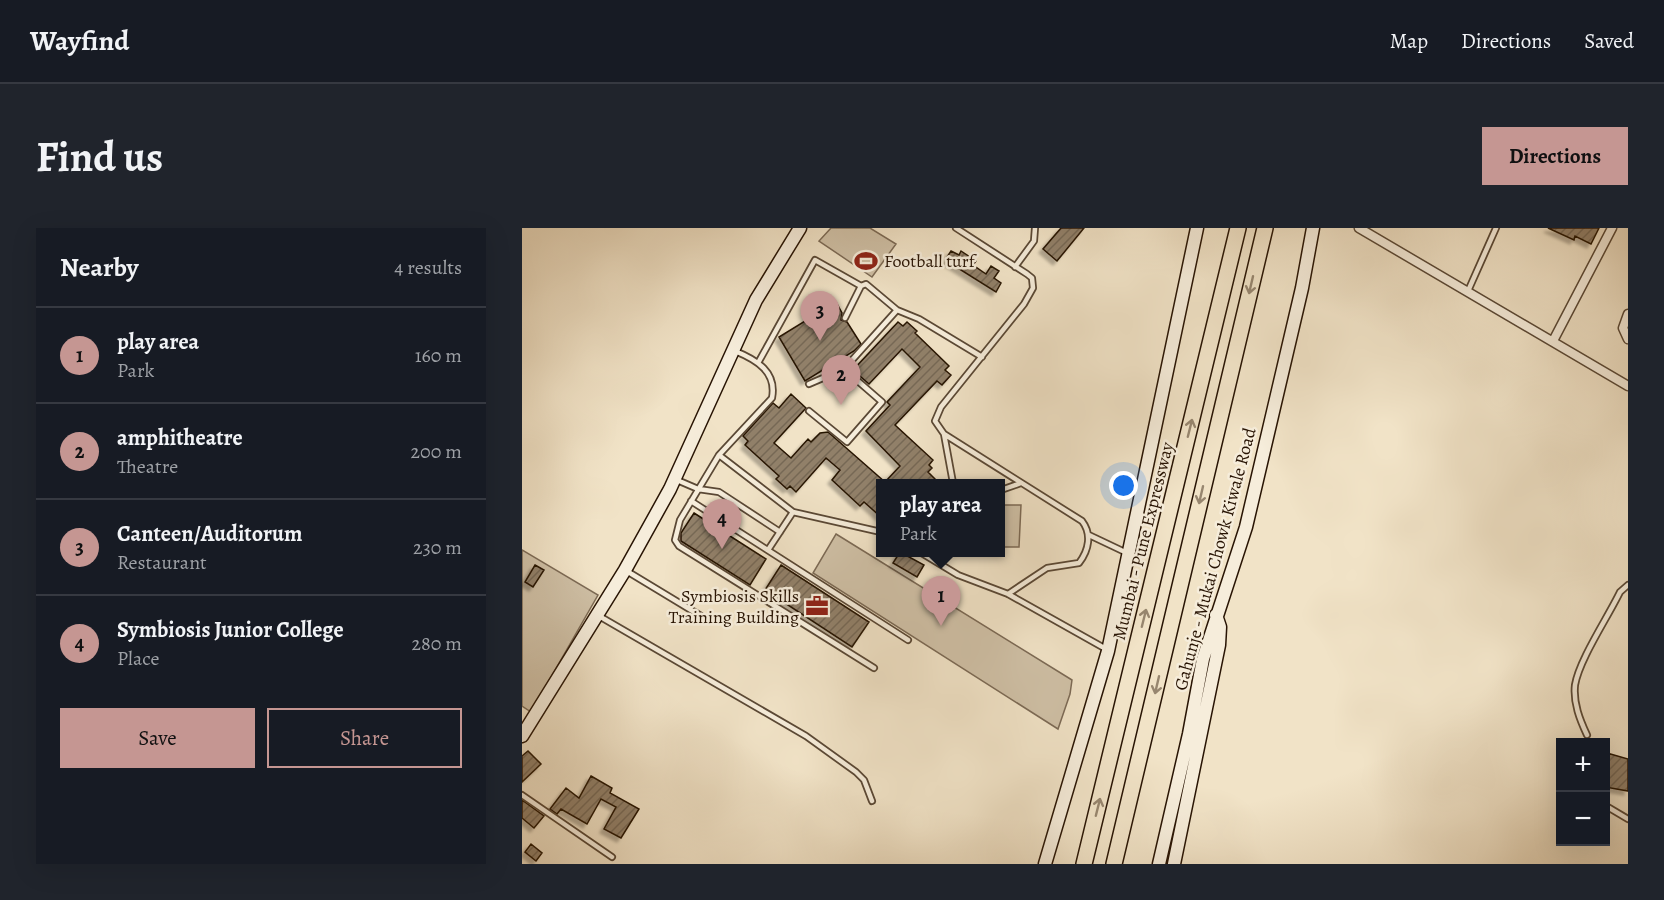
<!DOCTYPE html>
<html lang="en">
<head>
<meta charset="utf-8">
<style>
	body { margin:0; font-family:Alegreya,serif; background:#20242c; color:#f1f3f6 }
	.controls { position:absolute; right:18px; bottom:18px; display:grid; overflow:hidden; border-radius:0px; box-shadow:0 6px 24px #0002 }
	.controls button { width:54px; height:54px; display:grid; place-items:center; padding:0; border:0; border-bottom:2px solid #363941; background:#171b24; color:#f1f3f6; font:30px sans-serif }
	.you { position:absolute; left:602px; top:258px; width:21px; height:21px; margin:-15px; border:4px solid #fff; border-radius:50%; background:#1a73e8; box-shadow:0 0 0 9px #1a73e833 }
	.badge { display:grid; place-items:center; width:39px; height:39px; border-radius:50%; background:#c59692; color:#111; font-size:20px; font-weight:700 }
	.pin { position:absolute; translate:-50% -50px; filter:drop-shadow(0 2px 3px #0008) }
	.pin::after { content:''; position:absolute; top:32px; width:21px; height:18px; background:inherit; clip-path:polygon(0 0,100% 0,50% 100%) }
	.popup { position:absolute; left:354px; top:251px; width:129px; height:78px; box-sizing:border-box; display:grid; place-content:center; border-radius:0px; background:#171b24; filter:drop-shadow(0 2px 4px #0005); font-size:20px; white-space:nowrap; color:#9ea1a6 }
	.popup b { font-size:22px; color:#f1f3f6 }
	.popup::after { content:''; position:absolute; left:50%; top:100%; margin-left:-12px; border:12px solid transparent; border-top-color:#171b24 }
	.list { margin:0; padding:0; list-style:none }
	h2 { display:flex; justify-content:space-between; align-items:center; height:78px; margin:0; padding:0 24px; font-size:26px }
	h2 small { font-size:20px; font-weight:400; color:#9ea1a6 }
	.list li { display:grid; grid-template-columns:39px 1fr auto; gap:18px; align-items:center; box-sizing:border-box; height:96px; padding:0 24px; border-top:2px solid #363941 }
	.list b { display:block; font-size:22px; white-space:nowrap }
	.list p { margin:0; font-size:20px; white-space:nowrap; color:#9ea1a6 }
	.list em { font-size:20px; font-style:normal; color:#9ea1a6 }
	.actions { display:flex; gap:12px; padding:18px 24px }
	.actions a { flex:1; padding:14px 0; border:2px solid #c59692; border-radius:0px; text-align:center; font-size:21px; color:#c59692 }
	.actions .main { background:#c59692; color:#111 }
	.map { position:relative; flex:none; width:1106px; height:636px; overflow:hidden; border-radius:0px }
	header { display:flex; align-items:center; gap:36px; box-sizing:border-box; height:84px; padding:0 30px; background:#171b24; border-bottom:2px solid #363941 }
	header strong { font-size:28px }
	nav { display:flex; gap:33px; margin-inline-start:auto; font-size:21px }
	.intro { display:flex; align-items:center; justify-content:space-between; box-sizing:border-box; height:144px; padding:0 36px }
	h1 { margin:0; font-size:42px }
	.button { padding:15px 27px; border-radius:0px; background:#c59692; color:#111; font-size:21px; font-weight:700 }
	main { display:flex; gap:36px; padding:0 36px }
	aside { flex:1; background:#171b24; border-radius:0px; box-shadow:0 6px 24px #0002 }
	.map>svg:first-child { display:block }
	.green { fill:#cfc0a6; stroke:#7c6a55; stroke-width:1.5 }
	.building { fill:url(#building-hatch); stroke:#281404; stroke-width:1.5; filter:url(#shadow) }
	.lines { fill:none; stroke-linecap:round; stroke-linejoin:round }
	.lane-casing { stroke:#5a4835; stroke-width:8 }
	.street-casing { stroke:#5a4835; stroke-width:11 }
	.secondary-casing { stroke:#281404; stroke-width:15 }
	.highway-casing { stroke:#281404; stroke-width:18 }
	.lane { stroke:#f6eddb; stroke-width:4.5 }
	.street { stroke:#f6eddb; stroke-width:8 }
	.secondary { stroke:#f6eddb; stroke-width:12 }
	.highway { stroke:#f1e3c7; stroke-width:15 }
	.oneway { stroke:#97866f }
	.labels { text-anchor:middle; stroke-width:5; stroke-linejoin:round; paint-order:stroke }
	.poi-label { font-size:18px; fill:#281404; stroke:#f6eddb; text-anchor:start }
	.street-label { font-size:18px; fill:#281404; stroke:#f6eddb }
</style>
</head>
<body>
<header>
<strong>Wayfind</strong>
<nav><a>Map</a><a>Directions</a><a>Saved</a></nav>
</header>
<div class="intro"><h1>Find us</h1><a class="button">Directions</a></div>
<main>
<aside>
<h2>Nearby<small>4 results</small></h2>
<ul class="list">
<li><span class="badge">1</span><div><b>play area</b><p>Park</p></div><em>160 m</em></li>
<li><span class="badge">2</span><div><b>amphitheatre</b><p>Theatre</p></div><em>200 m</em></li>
<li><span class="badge">3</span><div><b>Canteen/Auditorum</b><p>Restaurant</p></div><em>230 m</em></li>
<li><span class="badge">4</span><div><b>Symbiosis Junior College</b><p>Place</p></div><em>280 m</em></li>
</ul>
<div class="actions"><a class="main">Save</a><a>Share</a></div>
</aside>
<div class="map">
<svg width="1106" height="636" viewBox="0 0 1106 636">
	<defs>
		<pattern id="building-hatch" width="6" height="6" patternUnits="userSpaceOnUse" patternTransform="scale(1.5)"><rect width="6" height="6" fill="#918069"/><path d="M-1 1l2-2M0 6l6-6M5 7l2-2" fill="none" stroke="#766854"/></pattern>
		<filter id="shadow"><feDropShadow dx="-4" dy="4" stdDeviation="1.5" flood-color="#0004"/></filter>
	</defs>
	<rect width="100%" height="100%" fill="#f1e3c7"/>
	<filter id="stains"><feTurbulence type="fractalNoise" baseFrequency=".00333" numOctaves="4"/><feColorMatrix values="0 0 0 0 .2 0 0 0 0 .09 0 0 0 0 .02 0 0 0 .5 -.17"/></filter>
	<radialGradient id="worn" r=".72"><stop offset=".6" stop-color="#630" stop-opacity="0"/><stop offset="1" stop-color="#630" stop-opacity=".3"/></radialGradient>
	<path class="green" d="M309 0H348L374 16 350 49 297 13Z
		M479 277H499L497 319H479Z
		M314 306 550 452 548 466 536 501 291 345Z
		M0 322 76 367 9 484 0 478Z"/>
	<path class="building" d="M539 0H562L535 33 521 21Z
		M1026 0H1077L1069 16 1053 8 1052 12Z
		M429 23 437 27 439 23 454 33 451 37 464 46 469 38 477 43 472 50 479 55 474 64 423 32Z
		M314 74 320 85 319 92 325 94 339 116 332 123 283 153 257 109Z
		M376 94 381 98 385 94 395 103 393 105 427 138 423 142 429 147 420 157 415 153 373 197 411 232 407 237 410 240 406 244 413 251 409 255H359V289L342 274 338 278 310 252 318 242 304 230 274 264 268 258 265 261 254 251 257 248 223 217 226 213 221 208 251 175 257 180 269 166 284 180 252 215 269 230 286 211 289 214 298 205 306 204 363 254 378 238 344 203 368 177 365 174 398 139 380 121 347 156 331 142Z
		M172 285 244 331 228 357 159 313V305Z
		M378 324 402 337 395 349 371 335Z
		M13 337 22 342 11 359 3 354Z
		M259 337 347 394 330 419 243 362Z
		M6 523 19 536 0 554V528Z
		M1085 525 1106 531V563L1083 559Z
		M69 548 90 560 88 565 117 581 99 610 82 601 94 579 79 571 65 596 39 581 35 586 28 581 44 560 57 570Z
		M0 572 22 588 12 600 0 590Z
		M9 616 20 625 14 633 3 624Z"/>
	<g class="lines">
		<g class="lane-casing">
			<path id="lane" d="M434 0 505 46 510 50 511 60 502 76 419 179 413 193 422 206 560 293C570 306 567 322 557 335L525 340 486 366
				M493 39 512 13 513 0
				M946 63 974 0
				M323 90 339 58 344 56 375 82 397 91 460 129
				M213 123C235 132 255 144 250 170L197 227 158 292 153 312 157 318 352 440
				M236 135 293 32 339 58
				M287 156 322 141 375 82
				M287 183 325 214 360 174 322 141
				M422 206 431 255
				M197 227 271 284 359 304
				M155 252 176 261 197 264 258 304
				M479 262 499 255
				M169 273 386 412
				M567 307 605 325
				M246 322 271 284
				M398 324 436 347 486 366 584 421
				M103 342 179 388
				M77 388 284 508 334 544 342 552 350 573
				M1065 507C1058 492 1051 475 1053 457 1057 432 1086 389 1098 364L1106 357
				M0 567 90 629
				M1084 578 1106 591"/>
		</g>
		<g class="street-casing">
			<path id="street" d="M837 0 1106 158
				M1106 86 1101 100 1106 111
				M1031 113 1090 0"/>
		</g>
		<g class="secondary-casing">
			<path id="secondary" d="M0 508 103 342 148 261 234 72 278 0
				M523 636 586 423 675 0
				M637 636 667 506 681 431 724 299 780 60 791 0
				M652 636 697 417 698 399 694 387"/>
		</g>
		<g class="highway-casing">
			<path id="highway" d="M562 636 716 0
				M592 636 743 0"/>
		</g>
		<use href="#lane" class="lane"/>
		<use href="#street" class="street"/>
		<use href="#secondary" class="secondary"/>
		<use href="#highway" class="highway"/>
	</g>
	<defs><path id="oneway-shaft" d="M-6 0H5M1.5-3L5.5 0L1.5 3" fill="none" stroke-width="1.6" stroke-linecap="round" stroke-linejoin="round" transform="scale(1.5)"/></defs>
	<g class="oneway">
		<use href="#oneway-shaft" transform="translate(729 57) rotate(103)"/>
		<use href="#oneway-shaft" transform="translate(668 200) rotate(-76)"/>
		<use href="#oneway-shaft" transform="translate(679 267) rotate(103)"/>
		<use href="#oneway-shaft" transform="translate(622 390) rotate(-76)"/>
		<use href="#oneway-shaft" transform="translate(635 457) rotate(103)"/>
		<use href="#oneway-shaft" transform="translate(576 579) rotate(-76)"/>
	</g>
	<defs>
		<g id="stadium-bare" transform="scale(1.8)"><path d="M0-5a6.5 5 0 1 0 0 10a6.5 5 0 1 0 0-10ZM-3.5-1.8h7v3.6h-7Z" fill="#8f2418" stroke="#f6eddb" stroke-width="2.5" paint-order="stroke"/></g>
		<g id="office-bare" transform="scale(1.8)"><path d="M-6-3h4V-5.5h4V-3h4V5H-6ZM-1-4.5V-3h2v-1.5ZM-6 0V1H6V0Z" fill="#8f2418" stroke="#f6eddb" stroke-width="2.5" paint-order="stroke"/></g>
	</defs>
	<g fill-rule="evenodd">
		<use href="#stadium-bare" x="344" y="33"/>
		<use href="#office-bare" x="295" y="378"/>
	</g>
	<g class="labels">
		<g class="poi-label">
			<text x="362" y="39">Football turf</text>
			<text x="277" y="374" text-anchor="end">Symbiosis Skills<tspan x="277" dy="21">Training Building</tspan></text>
		</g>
		<g class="street-label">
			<text transform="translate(621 313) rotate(-76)" y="6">Mumbai - Pune Expressway</text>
			<text transform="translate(693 331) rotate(-75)" y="6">Gahunje - Mukai Chowk Kiwale Road</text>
		</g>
	</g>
	<rect width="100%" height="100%" filter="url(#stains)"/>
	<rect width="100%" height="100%" fill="url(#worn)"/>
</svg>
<div class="controls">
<button>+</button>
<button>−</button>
</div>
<div class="you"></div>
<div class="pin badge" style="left:419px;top:398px">1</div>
<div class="popup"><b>play area</b>Park</div>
<div class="pin badge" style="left:319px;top:177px">2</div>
<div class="pin badge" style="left:298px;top:113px">3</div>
<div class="pin badge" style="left:200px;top:321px">4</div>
</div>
</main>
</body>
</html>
